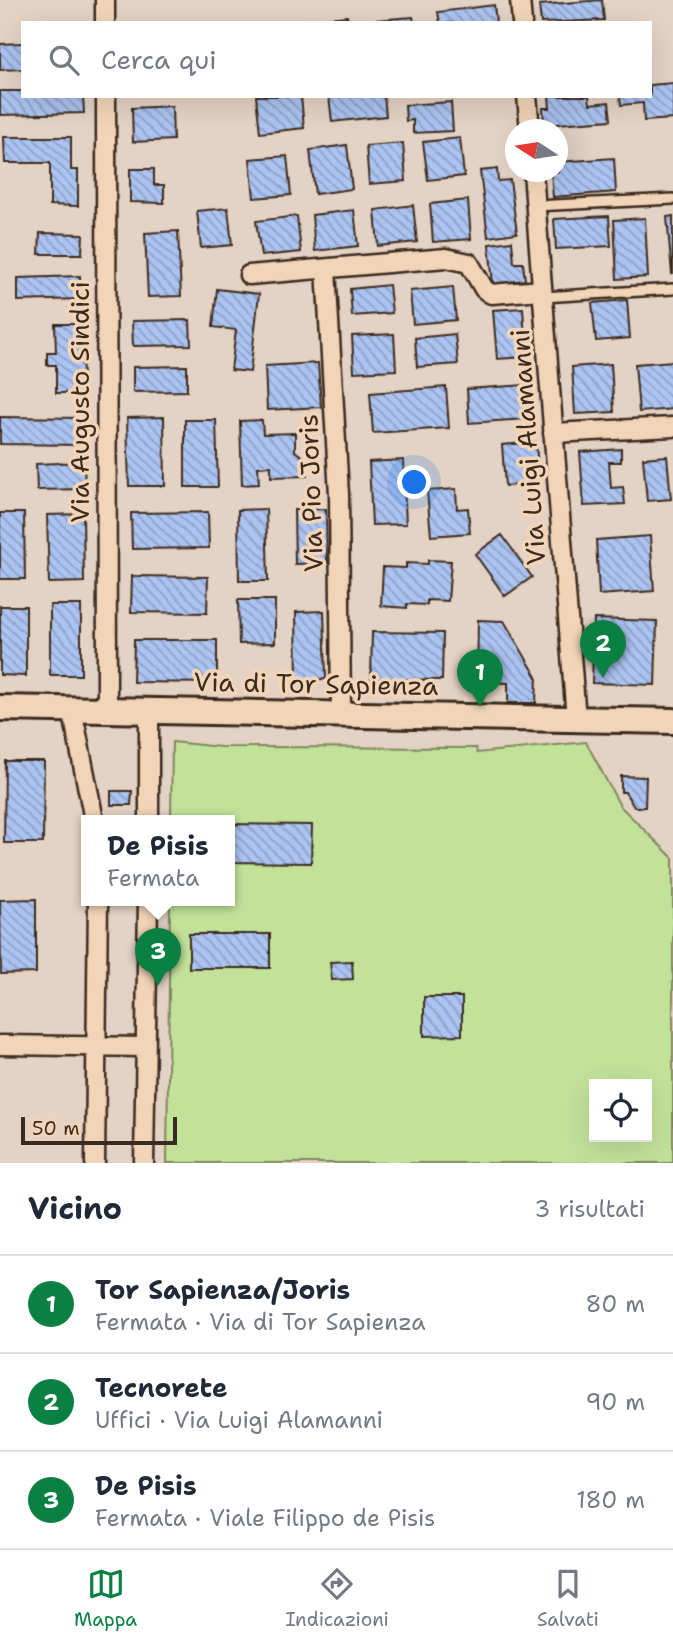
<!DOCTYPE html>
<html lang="it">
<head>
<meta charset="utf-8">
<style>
	body { margin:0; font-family:"Shantell Sans",sans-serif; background:#f6f6f7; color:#1f2937 }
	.controls { position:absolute; right:21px; bottom:21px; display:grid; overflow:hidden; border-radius:0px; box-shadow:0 7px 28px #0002 }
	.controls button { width:63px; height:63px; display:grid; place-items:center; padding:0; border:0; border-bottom:2px solid #e0e1e3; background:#fff; color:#1f2937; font:35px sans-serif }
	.compass { position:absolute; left:505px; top:119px; width:63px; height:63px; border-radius:50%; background:#fff; box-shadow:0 7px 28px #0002; rotate:282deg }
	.scale { position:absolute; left:21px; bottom:18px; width:156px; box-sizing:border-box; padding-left:7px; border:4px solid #3b2a1e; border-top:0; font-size:19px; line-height:24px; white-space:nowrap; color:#3b2a1e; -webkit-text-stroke:5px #f2d5b8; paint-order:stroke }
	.you { position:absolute; left:415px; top:483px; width:24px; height:24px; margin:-18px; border:5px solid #fff; border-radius:50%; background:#1a73e8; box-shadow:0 0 0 10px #1a73e833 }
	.badge { display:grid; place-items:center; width:46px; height:46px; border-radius:50%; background:#0b8043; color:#fff; font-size:23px; font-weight:700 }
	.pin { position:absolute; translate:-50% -58px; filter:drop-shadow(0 2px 4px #0008) }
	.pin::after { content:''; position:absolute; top:37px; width:24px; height:21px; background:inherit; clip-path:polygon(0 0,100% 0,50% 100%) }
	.popup { position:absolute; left:81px; top:815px; width:154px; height:91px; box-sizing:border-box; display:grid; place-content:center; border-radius:0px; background:#fff; filter:drop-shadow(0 2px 5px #0005); font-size:23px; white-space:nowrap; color:#747a83 }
	.popup b { font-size:26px; color:#1f2937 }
	.popup::after { content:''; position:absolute; left:50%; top:100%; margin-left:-14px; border:14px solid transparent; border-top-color:#fff }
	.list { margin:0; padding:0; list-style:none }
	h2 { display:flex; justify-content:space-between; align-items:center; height:91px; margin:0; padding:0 28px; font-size:30px }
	h2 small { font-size:23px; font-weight:400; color:#747a83 }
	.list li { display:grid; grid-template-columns:46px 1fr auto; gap:21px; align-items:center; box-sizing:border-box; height:98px; padding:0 28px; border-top:2px solid #e0e1e3 }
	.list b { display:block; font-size:26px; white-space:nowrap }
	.list p { margin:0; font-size:23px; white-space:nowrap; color:#747a83 }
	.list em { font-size:23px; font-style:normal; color:#747a83 }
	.icon { flex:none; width:38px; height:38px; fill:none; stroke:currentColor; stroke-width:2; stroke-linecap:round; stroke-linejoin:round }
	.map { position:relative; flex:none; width:673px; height:1163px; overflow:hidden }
	.search { position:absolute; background:#fff; box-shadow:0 7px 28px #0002; left:21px; right:21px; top:21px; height:77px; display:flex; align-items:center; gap:18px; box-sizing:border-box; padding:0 24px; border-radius:0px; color:#747a83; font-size:26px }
	.sheet { height:385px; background:#fff }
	nav { display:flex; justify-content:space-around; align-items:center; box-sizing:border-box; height:98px; border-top:2px solid #e0e1e3; background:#fff; font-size:19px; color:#747a83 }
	nav a { display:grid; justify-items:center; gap:4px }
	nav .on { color:#0b8043 }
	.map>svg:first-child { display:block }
	.park { fill:#c2e29a; stroke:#7e865c; stroke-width:2; fill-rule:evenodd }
	.building { fill:url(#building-back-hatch); stroke:#3b2a1e; stroke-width:2 }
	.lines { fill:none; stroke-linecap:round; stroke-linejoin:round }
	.lane-casing { stroke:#3b2a1e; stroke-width:14 }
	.street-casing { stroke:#3b2a1e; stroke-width:23 }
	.secondary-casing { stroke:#3b2a1e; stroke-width:30 }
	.lane { stroke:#f2d5b8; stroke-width:9 }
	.street { stroke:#f2d5b8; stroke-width:18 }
	.secondary { stroke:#f2d5b8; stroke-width:24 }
	.labels { text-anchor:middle; stroke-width:7; stroke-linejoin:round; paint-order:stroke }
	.street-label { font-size:26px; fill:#3b2a1e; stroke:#f2d5b8 }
</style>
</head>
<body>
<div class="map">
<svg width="673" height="1163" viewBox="0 0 673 1163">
	<defs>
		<pattern id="building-back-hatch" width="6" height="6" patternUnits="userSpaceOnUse" patternTransform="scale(1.75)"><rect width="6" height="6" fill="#acc4f2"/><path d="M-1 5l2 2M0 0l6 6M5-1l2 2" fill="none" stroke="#8d9fc3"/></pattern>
	</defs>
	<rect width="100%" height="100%" fill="#e4d2c4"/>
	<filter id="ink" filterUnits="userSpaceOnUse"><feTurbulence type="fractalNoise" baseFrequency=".0143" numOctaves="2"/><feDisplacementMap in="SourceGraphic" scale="14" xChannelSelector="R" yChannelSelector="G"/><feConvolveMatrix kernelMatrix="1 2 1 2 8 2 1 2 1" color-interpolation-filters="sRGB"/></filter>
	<g filter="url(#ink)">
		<path class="park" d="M172 742 221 747 476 748 477 753 586 742 620 806 673 858V1163H167L170 900H230V820H171ZM594 1084H647V1137H594Z"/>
		<path class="building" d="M602 0 604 20 541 23 539 5Z
			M494 5 496 23H440L438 12Z
			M347 16 348 23 283 22Z
			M413 17 414 23H375V20Z
			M23 43V69L0 70V44Z
			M673 83V119L644 121 643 103 621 105 620 96H650V85Z
			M0 91H23V96H83L84 113 0 115Z
			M256 96H301L304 128 260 133Z
			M329 96H384L386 116 332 122Z
			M549 96H589L590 104 609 102 611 120 544 125 543 108H550Z
			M451 102 453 131 413 133V120L406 121 405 105Z
			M172 106 173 140 133 142 132 108Z
			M4 137H71V170H78V206L50 205V163H5Z
			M460 138 464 176 428 180 423 142Z
			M403 143 406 181 369 184 366 146Z
			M347 145 352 189 315 194 310 150Z
			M287 156 291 195 254 198 250 159Z
			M614 158 616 192 553 197 551 172H558V162Z
			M130 169H154V185H164V203L130 202Z
			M497 169 498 181 510 180 517 233 488 237 480 171Z
			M468 200 471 239 433 242 430 204Z
			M413 205 417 242 378 246 375 210Z
			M228 208 232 245 201 248 197 211Z
			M354 210 358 246 315 251 312 215Z
			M297 216 301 252 261 256 256 221Z
			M609 216 611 246 556 249 554 219Z
			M673 216V274H672L667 217Z
			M645 218 648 277 617 279 614 220Z
			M178 231 181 296 148 297 145 233Z
			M40 233 83 234 82 254H39Z
			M512 241 514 263H523L525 280 493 284 489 244Z
			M80 276 81 299 18 301V278Z
			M389 285 392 313 352 316 350 289Z
			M453 287 456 320 413 324 410 291Z
			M217 289 259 294 250 372 231 370 236 330 213 327Z
			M627 300 630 338 596 341 592 303Z
			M523 308 526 357 497 359 493 310Z
			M190 320 191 345 133 346 132 321Z
			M55 324H82L83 393H56V365H47V352H56Z
			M394 334 396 370 354 372 352 336Z
			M455 334 458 364 417 367 415 338Z
			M673 361V409L639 412 635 364Z
			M318 363 321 407 267 410 265 366Z
			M611 364 614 412 575 414 572 367Z
			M187 366V391L133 392V367Z
			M525 385 527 419 469 423 467 389Z
			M446 387 449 428 373 433 370 393Z
			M0 417 83 418V445L0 444Z
			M164 417 165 486H129L127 418Z
			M185 420H216L218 487H185Z
			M262 420 263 434 295 433V451L307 460V476L271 477V466L258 467 259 484 242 485 240 421Z
			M536 442 539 483 505 486 502 445Z
			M621 449V462H609L611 488 623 487 625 504 584 506 580 452Z
			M667 456 671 499 647 501 643 458Z
			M403 460 406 524 372 525 369 462Z
			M84 462 85 489 37 490 36 464Z
			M456 489 457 509 468 508 470 533 431 536 427 491Z
			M266 509 268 581H239L238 510Z
			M326 509 327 563 295 564 294 510Z
			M208 512 209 548 132 549 131 513Z
			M0 513H24L25 579H0Z
			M83 514 84 582 49 583 47 515Z
			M502 535 532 577 505 596 475 554Z
			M650 536 654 591 599 595 596 540Z
			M428 560 451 561 448 601 427 600V605L407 604V608L381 606 383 567 406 568V563L428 564Z
			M132 576 208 577 207 613 131 612Z
			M238 600H275V643L239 644Z
			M50 605H81V675H50Z
			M0 606H26V676L0 675Z
			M324 611 326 679 297 680 296 612Z
			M594 619 657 621 655 685 592 683Z
			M478 620 504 621 537 677 536 703H508V683L477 682Z
			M372 632 443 633 442 680 371 679Z
			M134 640H217V683L133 682Z
			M5 761H44L43 843H4Z
			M621 776 646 777 645 807H634L625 792H621Z
			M111 791H132L131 805H111Z
			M230 824 312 825 311 863 230 862Z
			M36 899V973L1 974 0 900Z
			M189 934H270V968H189Z
			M352 961 353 979 332 980 330 962Z
			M424 997H462V1035L424 1036Z"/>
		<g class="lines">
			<g class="lane-casing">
				<path id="lane" d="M535 206 673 199
					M543 297 673 289"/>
			</g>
			<g class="street-casing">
				<path id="street" d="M105 0V23
					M520 0 522 23
					M106 96 107 709
					M527 96 530 130
					M533 172 576 719
					M326 269 339 494 341 715
					M249 275 446 258 469 263 484 289 491 294 542 290
					M553 433 673 427
					M72 709 94 820
					M149 709V820
					M0 1045 145 1047
					M95 1163 98 900
					M144 1163 148 900"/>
			</g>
			<g class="secondary-casing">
				<path id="secondary" d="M0 708 673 721"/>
			</g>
			<use href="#lane" class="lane"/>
			<use href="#street" class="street"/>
			<use href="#secondary" class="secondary"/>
		</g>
	</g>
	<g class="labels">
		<g class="street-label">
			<text transform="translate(80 402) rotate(-90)" y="9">Via Augusto Sindici</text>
			<text transform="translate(528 447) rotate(-94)" y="9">Via Luigi Alamanni</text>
			<text transform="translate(311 493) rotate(-92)" y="9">Via Pio Joris</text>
			<text transform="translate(316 684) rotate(1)" y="9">Via di Tor Sapienza</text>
		</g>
	</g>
</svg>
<div class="controls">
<button><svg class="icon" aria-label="locate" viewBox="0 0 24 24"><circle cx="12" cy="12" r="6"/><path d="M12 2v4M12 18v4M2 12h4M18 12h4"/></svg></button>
</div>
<svg class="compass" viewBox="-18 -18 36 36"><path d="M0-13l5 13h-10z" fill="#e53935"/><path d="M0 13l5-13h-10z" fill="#747a83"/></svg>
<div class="scale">50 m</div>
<div class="you"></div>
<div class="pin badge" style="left:480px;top:707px">1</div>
<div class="pin badge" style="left:603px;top:678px">2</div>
<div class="pin badge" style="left:158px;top:986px">3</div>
<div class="popup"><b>De Pisis</b>Fermata</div>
<div class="search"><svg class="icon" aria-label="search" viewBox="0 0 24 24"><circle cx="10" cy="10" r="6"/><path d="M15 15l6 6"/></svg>Cerca qui</div>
</div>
<section class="sheet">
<h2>Vicino<small>3 risultati</small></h2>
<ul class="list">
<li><span class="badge">1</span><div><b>Tor Sapienza/Joris</b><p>Fermata · Via di Tor Sapienza</p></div><em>80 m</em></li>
<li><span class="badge">2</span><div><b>Tecnorete</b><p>Uffici · Via Luigi Alamanni</p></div><em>90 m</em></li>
<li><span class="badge">3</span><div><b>De Pisis</b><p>Fermata · Viale Filippo de Pisis</p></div><em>180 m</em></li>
</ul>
</section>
<nav>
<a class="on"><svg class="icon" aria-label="map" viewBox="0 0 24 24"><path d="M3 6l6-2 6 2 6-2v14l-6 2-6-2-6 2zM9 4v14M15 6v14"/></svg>Mappa</a>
<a><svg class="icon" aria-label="directions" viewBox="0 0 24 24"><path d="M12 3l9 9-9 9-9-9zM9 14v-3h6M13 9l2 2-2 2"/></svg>Indicazioni</a>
<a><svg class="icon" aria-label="saved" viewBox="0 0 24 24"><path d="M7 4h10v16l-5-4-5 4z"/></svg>Salvati</a>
</nav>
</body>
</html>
